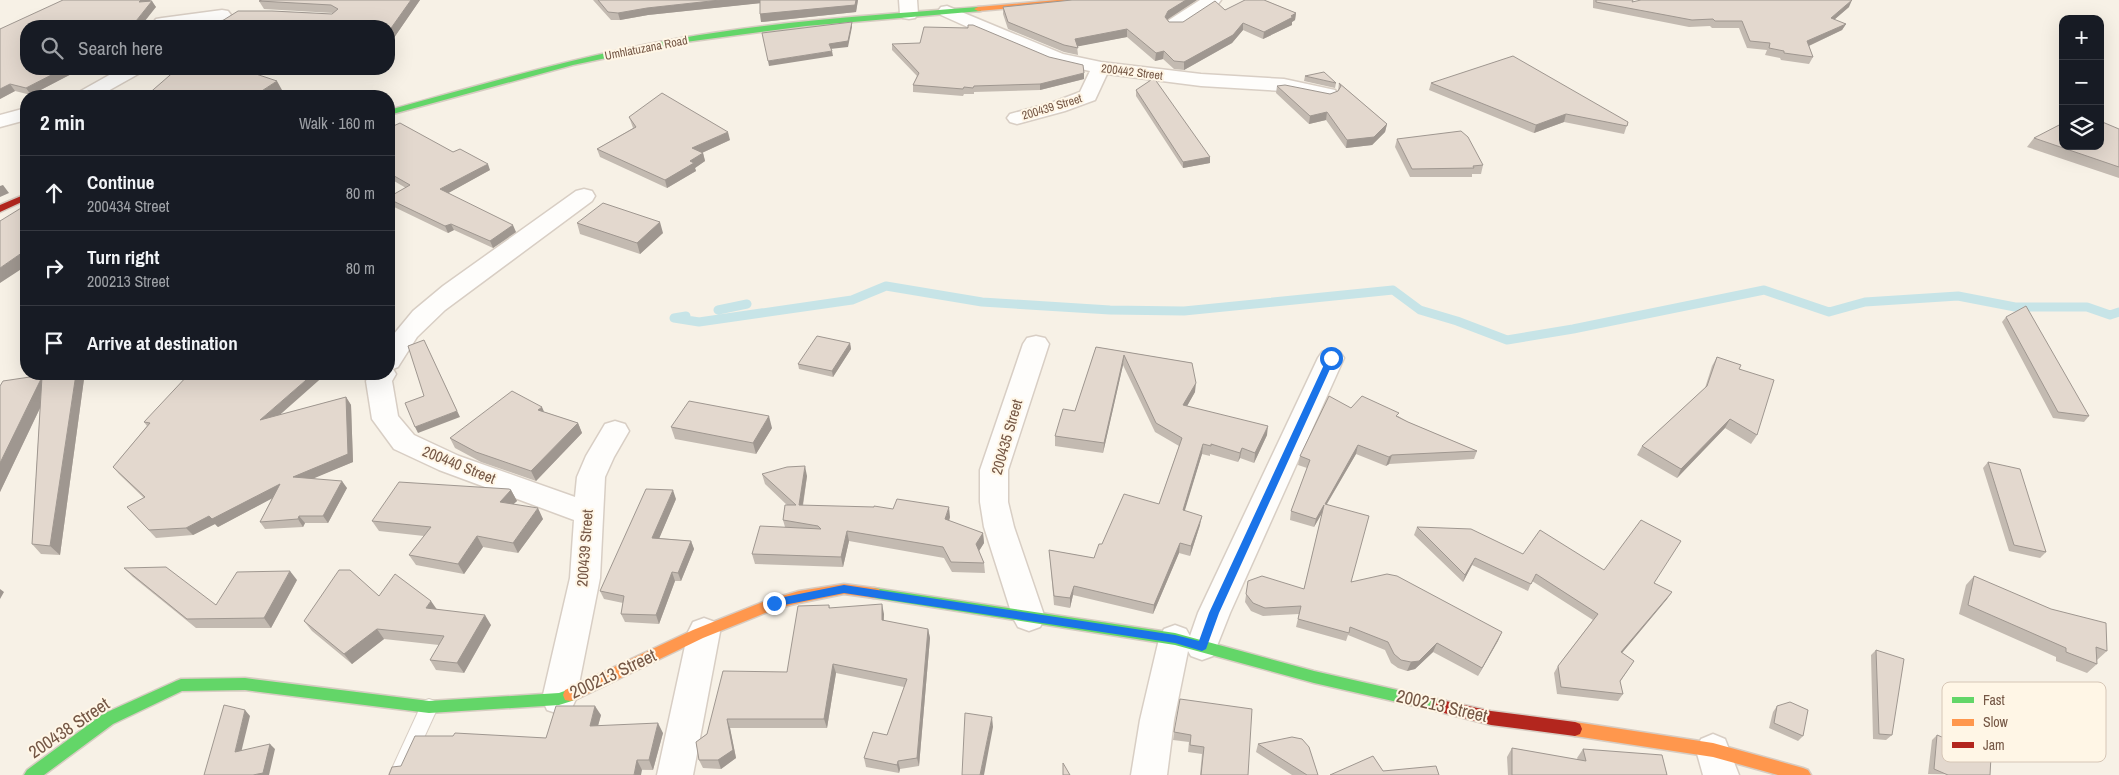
<!DOCTYPE html>
<html lang="en">
<head>
<meta charset="utf-8">
<style>
	body { margin:0; font-family:"Archivo Narrow",sans-serif; background:#242831; color:#f1f3f6 }
	.controls { position:absolute; right:15px; top:15px; display:grid; overflow:hidden; border-radius:10px; box-shadow:0 5px 20px #0002 }
	.controls button { width:45px; height:45px; display:grid; place-items:center; padding:0; border:0; border-bottom:1px solid #363941; background:#171b24; color:#f1f3f6; font:25px sans-serif }
	.stop { position:absolute; width:15px; height:15px; margin:-11px; border:4px solid #1a73e8; border-radius:50%; background:#fff }
	.stop.end { background:#1a73e8; border-color:#fff; box-shadow:0 1px 5px #0008 }
	.list { margin:0; padding:0; list-style:none }
	h2 { display:flex; justify-content:space-between; align-items:center; height:65px; margin:0; padding:0 20px; font-size:21px }
	h2 small { font-size:16px; font-weight:400; color:#9ea1a6 }
	.list li { display:grid; grid-template-columns:32px 1fr auto; gap:15px; align-items:center; box-sizing:border-box; height:75px; padding:0 20px; border-top:1px solid #363941 }
	.list b { display:block; font-size:19px; white-space:nowrap }
	.list p { margin:0; font-size:16px; white-space:nowrap; color:#9ea1a6 }
	.list em { font-size:16px; font-style:normal; color:#9ea1a6 }
	.icon { flex:none; width:28px; height:28px; fill:none; stroke:currentColor; stroke-width:2; stroke-linecap:round; stroke-linejoin:round }
	.map { position:relative; flex:none; width:2119px; height:775px; overflow:hidden }
	.search { position:absolute; background:#171b24; box-shadow:0 5px 20px #0002; left:20px; top:20px; width:375px; height:55px; display:flex; align-items:center; gap:12px; box-sizing:border-box; padding:0 18px; border-radius:20px; color:#9ea1a6; font-size:19px }
	.panel { position:absolute; background:#171b24; box-shadow:0 5px 20px #0002; left:20px; top:90px; width:375px; height:290px; border-radius:20px }
	.map>svg:first-child { display:block }
	.lines { fill:none; stroke-linecap:round; stroke-linejoin:round }
	.stream { stroke:#c7e4e7; stroke-width:9 }
	.lane-casing { stroke:#d8cec4; stroke-width:2 }
	.street-casing { stroke:#d8cec4; stroke-width:3 }
	.fast-casing { stroke:#d7ccc2; stroke-width:3 }
	.slow-casing { stroke:#d7ccc2; stroke-width:3 }
	.jam-casing { stroke:#d7ccc2; stroke-width:3 }
	.lane { fill:#fefdfb; fill-rule:evenodd }
	.street { fill:#fefdfb; fill-rule:evenodd }
	.fast { fill:#63d668; fill-rule:evenodd }
	.slow { fill:#ff974d; fill-rule:evenodd }
	.jam { fill:#b3261e; fill-rule:evenodd }
	.wall { fill:#c3bab1 }
	.shaded-wall { fill:#9f9790 }
	.building { fill:#e3d8ce; stroke:#9f9790 }
	.route { fill:#1a73e8 }
	.labels { text-anchor:middle; stroke-width:4; stroke-linejoin:round; paint-order:stroke }
	.far-street-label { font-size:12px; fill:#755745; stroke:#fff6e6 }
	.street-label { font-size:15px; fill:#755745; stroke:#fff6e6 }
	.near-street-label { font-size:18px; fill:#755745; stroke:#fff6e6 }
	.key { fill:#fff6e6; stroke:#d6c6b6; stroke-width:1 }
	.key-label { font-size:14px; fill:#755745 }
</style>
</head>
<body>
<div class="map">
<svg width="2119" height="775" viewBox="0 0 2119 775">
	<rect width="100%" height="100%" fill="#f7f1e6"/>
	<g class="lines">
		<path class="stream" d="M718 310 747 304
			M686 316 674 318 699 322 852 300 886 286 982 302 1110 310 1184 311 1393 290 1420 310 1457 321 1507 340 1573 329 1764 290 1829 312 1865 302 1958 296 2015 307H2087L2110 315 2119 312"/>
		<g class="lane-casing">
			<path id="lane" d="M429 699 435 701 438 707 407 775H389L423 701Z"/>
		</g>
		<g class="street-casing">
			<path id="street" d="M899 0H917L918 14 915 18 909 19 903 18 900 14Z
				M1200 0H1221L1218 4 1181 28 1175 29 1169 28 1166 24 1169 20Z
				M947 6 1063 54 1101 62 1201 74 1284 79 1335 90 1338 94 1335 98 1328 100 1284 91 1201 86 1107 74 1095 100 1065 111 1017 124 1010 122 1007 118 1010 114 1051 103 1080 92 1090 71 1050 62 1019 50 941 15 938 11 941 7Z
				M222 10 228 11 231 15 228 19 177 26H155L153 23 156 19 162 18Z
				M120 69H142L140 73 99 96H76L79 92Z
				M26 108V120L0 127V115Z
				M584 189 592 191 595 196 592 201 445 310 417 337 398 367 393 369 396 374 392 381 398 416 414 435 459 456 575 497 577 477 586 456 605 424 615 421 625 424 629 431 614 457 605 477 600 578 576 699 571 710 559 714 547 710 542 699 570 578 574 520 439 470 394 449 372 419 366 381 370 374H389V340L413 311 443 286 576 191Z
				M1036 336 1045 338 1049 344 1008 470V502L1014 527 1045 618 1040 627 1029 631 1018 627 1013 618 984 527 980 502V470L1023 344 1027 338Z
				M1331 349 1340 352 1344 358 1230 613 1213 656 1202 660 1191 656 1188 651 1174 720 1167 775H1131L1140 720 1159 639 1164 629 1175 625 1186 629 1190 636 1198 613 1318 358 1322 352Z
				M704 618 715 622 720 632 693 775H657L688 632 693 622Z
				M1713 734 1725 739 1739 775H1703L1696 750 1701 739Z"/>
		</g>
		<g class="fast-casing">
			<path id="fast" d="M978 7H981V11L806 26 678 43 573 65 389 115V110C484 84 579 56 676 39 776 21 877 15 978 7Z
				M874 588 1175 633 1314 671 1441 700 1446 701 1448 706 1446 711 1441 712 1314 683 1175 645 874 598 869 597 867 593 869 589Z
				M245 678 429 701 559 693 570 689 575 690 577 695 575 700 559 705 429 713 245 690 182 691 113 724 44 775H24L27 770 103 714 176 681 181 679Z"/>
		</g>
		<g class="slow-casing">
			<path id="slow" d="M1057 0H1086L1082 2 978 11 974 9 978 7Z
				M844 584 874 588 879 589 881 593 879 597 874 598 844 594 799 603 775 609 703 638 575 700 570 701 565 700 563 695 565 690 693 630 768 600 799 591Z
				M1575 722 1713 743 1803 768 1808 770 1811 775H1778L1713 757 1575 736 1570 734 1568 729 1570 724Z"/>
		</g>
		<g class="jam-casing">
			<path id="jam" d="M26 194V200L0 212V205Z
				M1441 700 1491 711 1575 722 1580 724 1582 729 1580 734 1575 736 1491 725 1436 711 1434 706 1436 701Z"/>
		</g>
		<use href="#lane" class="lane"/>
		<use href="#street" class="street"/>
		<use href="#fast" class="fast"/>
		<use href="#slow" class="slow"/>
		<use href="#jam" class="jam"/>
	</g>
	<path class="wall" d="M151 0 150 1 156 7 26 69H81L31 95 15 91 0 99V29Z
		M262 0H420L389 45 214 26 332 14 333 13 264 9 259 1Z
		M593 0H858L856 12 761 22 760 3 648 15 620 20H611Z
		M1072 0H1197L1168 19 1167 20 1169 22H1183L1225 10 1267 1 1296 13 1295 20 1292 22V25L1263 39 1243 30 1232 43 1184 70 1174 69 1163 59 1155 61 1127 37 1077 46 1078 55 1064 52 1008 29 1003 14V7Z
		M1593 0H1633L1632 2 1849 7 1834 20 1846 24 1842 30 1809 46 1813 57 1809 64 1781 60 1780 58 1765 55 1767 50 1747 48 1739 28H1712L1710 26 1689 27 1593 8Z
		M892 44 1084 79 1040 90 974 92V94H964L963 96 913 92V85L917 76 892 50Z
		M295 69H367L365 71Z
		M1305 76 1336 83 1335 88 1304 81Z
		M1339 83 1387 124 1385 132 1372 145 1346 148 1326 120 1309 124 1276 93 1277 86 1330 94 1338 91Z
		M1431 83 1628 122 1624 134 1564 122 1534 133 1429 90Z
		M1136 90 1210 157V163L1183 168 1136 96Z
		M629 117 730 140 702 153H703L705 161 695 168 696 171 667 188 600 157 597 149 633 128 632 125Z
		M389 128 453 152 490 170 448 193 516 232 493 248 454 230 448 233 390 205 389 203V197L406 188 389 178Z
		M2119 129V178L2027 147 2034 138Z
		M1397 139 1483 165 1481 174H1472V177H1410L1395 147Z
		M577 223 663 233 640 254 580 234Z
		M2006 317 2089 416 2084 422 2053 418 2002 322Z
		M850 343 851 349 833 377 799 369 798 364Z
		M1096 347 1192 363 1195 392 1187 406 1267 435 1254 463 1240 458 1238 462 1210 454V456L1202 454 1184 511 1200 525 1190 556 1179 553 1153 614 1073 595 1070 608 1054 605 1050 559 1049 550 1094 558 1102 544 1159 504 1179 446 1155 432 1123 365 1103 453 1055 446V436L1075 411Z
		M1717 357 1739 369 1757 435 1751 444 1725 428 1677 478 1637 455 1642 446 1705 388 1712 366Z
		M84 379 60 555 41 554 32 544 40 408 0 492V386Z
		M346 397 351 405 353 462 313 478 347 488 328 523H305L303 527 265 529 260 522 272 498 218 527 215 524 193 535 156 538 127 507 144 498 119 474 113 467 147 426 144 422 279 415Z
		M1351 408 1398 416 1408 422 1477 451 1474 459 1389 464 1386 466 1356 454 1327 504 1351 582 1502 632 1478 676 1433 652 1415 669 1407 671 1398 668 1391 663 1385 650 1348 635 1346 641 1296 627 1299 614 1263 616 1251 611 1245 602 1248 581 1304 589 1322 513 1314 527 1290 520 1291 511 1307 468 1298 465 1300 456Z
		M545 412 578 423 582 433 536 481 481 462 455 448 450 438Z
		M671 427 772 428 756 454 675 439Z
		M1988 462 2046 552 2040 558 2009 551 1983 468Z
		M762 474 807 476 803 506 950 517 949 521 983 533 984 543 979 551 984 563 985 573 952 572 944 558 849 541 843 567 755 564 752 554 785 527 783 520 787 505 765 484Z
		M511 490 517 501 513 504 543 519 518 553 483 547 464 574 416 565 409 555 424 536 379 531 372 521Z
		M676 499 659 538 691 541 694 549 681 581H675L659 624 625 622 621 614 623 603 604 599 600 591Z
		M1417 527 1523 554 1604 570 1654 583 1672 592 1667 599 1622 653 1634 661 1620 682 1623 694 1618 701 1557 694 1554 673 1558 666 1593 620 1532 581 1528 591 1472 565 1463 582 1414 535Z
		M124 568 216 605 297 580 271 628H196L133 577Z
		M1974 576 2107 651 2097 660V664L2087 673 2056 661V657L1959 614 1966 585Z
		M379 596 437 609 491 625 464 673 436 670 430 660 439 645 384 639 352 664 312 631 304 621Z
		M829 605 830 608 884 614V621L928 629 930 638 919 766 900 769 899 773 866 767 864 758 887 735 904 687 836 673 827 728H730L736 758 721 769 703 768 699 760 696 742 787 672Z
		M1876 650 1892 735 1886 740 1873 739 1871 655Z
		M1180 699 1248 775H1200L1202 754 1188 752 1189 742 1173 740Z
		M1777 706 1803 736 1798 741 1769 728 1773 712Z
		M601 715 598 726 663 733 653 770 401 766 453 736 546 738Z
		M1937 735 1990 775 1928 774 1932 740Z
		M1258 744 1318 775H1292L1256 752Z
		M1512 748 1578 760 1577 758 1583 749 1667 775H1508L1507 757Z"/>
	<path class="shaded-wall" d="M141 0H151L143 8 139 2Z
		M411 0H420L389 45V31Z
		M720 0H761L762 3 648 15 620 20 618 13 647 8Z
		M856 0H858L856 12 761 22 760 14Z
		M1186 0H1197L1168 19 1164 24 1165 17 1168 11Z
		M1852 0 1849 7 1828 25 1831 18Z
		M152 1 156 7 141 26H132Z
		M1296 13 1295 20 1292 22V25L1263 39 1264 32Z
		M852 22V27L848 47 830 49 829 44Z
		M1243 23V30L1232 43 1184 70V62Z
		M1846 24 1842 30 1804 48 1807 41Z
		M1127 29V37L1075 47V39Z
		M832 51 833 56 769 66 768 61Z
		M1164 51 1163 59 1155 61 1156 53Z
		M63 69H81L31 95 26 88Z
		M1084 73V79L1040 90V84Z
		M277 81 282 90 272 96H254Z
		M10 84 15 91 0 99V89Z
		M1327 112 1326 120 1309 124 1310 116Z
		M1566 114 1564 122 1534 133 1536 125Z
		M1387 124 1385 132 1372 145 1346 148 1347 140Z
		M728 132 730 140 695 156 692 148Z
		M703 153 705 161 695 168 696 171 667 188 665 180 690 161Z
		M1210 157V163L1183 168V162Z
		M488 164 490 170 443 196 440 189Z
		M3 185 9 193 0 197V186Z
		M660 222 663 233 640 254 637 243Z
		M451 224 454 230 448 233 445 226Z
		M513 225 516 232 493 248 490 241Z
		M26 250V266L0 283V268Z
		M424 340 460 417 418 433 415 427 457 411Z
		M850 343 851 349 833 377 832 371Z
		M1124 355 1123 365 1103 453 1104 443Z
		M76 374H80L84 379 60 555 50 546Z
		M313 374H326L265 428 260 420Z
		M42 377 50 387 0 492V463Z
		M1196 383 1195 392 1182 415 1183 405Z
		M346 397 351 405 353 462 298 485 293 477Z
		M542 407 546 416 538 410Z
		M769 416 772 428 756 454 753 443Z
		M1730 419 1725 428 1677 478 1681 469Z
		M578 423 582 433 536 481 531 471Z
		M1268 426 1267 435 1254 463 1255 453Z
		M1203 444 1202 454 1182 520 1183 510Z
		M1358 445 1356 454 1322 512 1325 504Z
		M1242 448 1240 458 1238 462 1240 453Z
		M1392 455 1389 464 1386 466 1389 457Z
		M805 466 807 476 801 516 799 505Z
		M342 481 347 488 328 523 323 516Z
		M280 484 286 491 218 527 215 524 193 535 186 528 209 516Z
		M511 490 517 501 505 512 500 502Z
		M673 490 676 499 656 546 652 538Z
		M1324 505 1322 513 1314 527 1316 519Z
		M949 507 950 517 946 530 945 519Z
		M538 508 543 519 518 553 513 543Z
		M299 516 305 523 303 527 298 519Z
		M1202 516 1200 525 1190 556 1191 546Z
		M847 531 849 541 843 567 841 557Z
		M983 533 984 543 977 554 976 544Z
		M477 536 483 547 464 574 458 564Z
		M691 541 694 549 681 581 678 573Z
		M1180 543 1179 553 1153 614 1154 605Z
		M1475 558 1472 565 1463 582 1465 575Z
		M290 571 297 580 271 628 264 618Z
		M672 572 675 581 659 624 656 615Z
		M1074 586 1073 595 1070 608V598Z
		M0 589 4 592 0 599Z
		M1672 592 1667 599 1616 660 1621 652Z
		M431 601 438 611 426 608Z
		M882 604 884 614 883 629 882 620Z
		M485 615 491 625 464 673 457 663Z
		M377 629 384 639 352 664 344 654Z
		M928 629 930 638 919 766 917 758Z
		M1502 632 1498 641 1478 676 1482 668Z
		M1437 643 1433 652 1415 669 1407 671 1411 662Z
		M833 664 836 673 827 728 824 719Z
		M595 706 601 715 595 736 590 726Z
		M245 710 250 716 240 757 235 752Z
		M992 717 993 727 984 775H980Z
		M727 719 730 728 736 758 721 769 718 760Z
		M658 723 663 733 653 770 649 760Z
		M270 744 275 749 269 775H253Z
		M637 760 642 770 641 775H634Z
		M898 761 900 769 899 773 897 765Z"/>
	<path class="building" d="M63 0H141L139 2 152 1 132 26H26V69H63L26 88 10 84 0 89V29Z
		M262 0H411L389 31V26H179L181 25 214 26 238 11H272L332 14 338 9 331 5 259 1Z
		M598 0H720L647 8 618 13 608 12Z
		M760 0H856L855 5 760 14Z
		M1072 0H1186L1168 11 1165 17 1169 22H1183L1215 1 1225 10 1245 0H1264L1296 13 1291 16 1293 17 1264 32 1243 23 1233 35 1184 62 1174 61 1164 51 1156 53 1127 29 1075 39 1078 48 1064 45 1008 22 1003 7Z
		M1596 0H1633L1632 2 1641 0H1852L1831 18 1846 24 1807 41 1813 57 1784 53V51L1769 48 1770 43 1750 41 1742 21H1715L1713 19 1692 20 1596 2Z
		M852 22 848 41 829 44 832 51 768 61 762 33Z
		M968 25H973L1049 57 1083 65 1084 73 1040 84 974 86 973 88 964 87 963 89 913 85 919 73 892 44 920 43 924 27 968 28Z
		M1513 56 1628 122 1627 126 1566 114 1536 125 1431 83Z
		M177 69H241L277 81 254 96H146Z
		M1324 72 1336 83 1305 76Z
		M1154 78 1210 157 1183 162 1136 90Z
		M1339 83 1387 124 1374 137 1347 140 1327 112 1310 116 1277 86 1285 85 1330 94 1338 91 1341 86Z
		M662 93 728 132 692 148 703 153 690 161 694 163 665 180 597 149 636 127 629 117Z
		M2100 121 2119 129V167L2034 138 2063 123V146H2100Z
		M400 123 453 152 460 149 488 164 440 189 513 225 490 241 451 224 445 226 389 199V197L410 185 389 173V128Z
		M1461 131 1468 137 1483 165 1473 166 1474 168 1412 169 1397 139Z
		M603 203 660 222 637 243 577 223Z
		M26 205V250L0 268V221Z
		M2026 306 2089 416 2058 412 2006 317Z
		M817 336 850 343 832 371 798 364Z
		M424 340 457 411 415 427 405 403 424 396 408 346Z
		M1096 347 1192 363 1196 383 1183 405 1268 426 1255 453 1242 448 1240 453 1211 444V446L1203 444 1183 510 1202 516 1191 546 1180 543 1154 605 1074 586 1070 598 1054 596 1049 550 1094 558 1099 544H1102L1124 494 1159 504 1182 438 1156 423 1124 355 1104 443 1055 436 1063 409 1075 411Z
		M1717 357 1741 365 1739 369 1774 380 1757 435 1730 419 1681 469 1642 446 1707 386Z
		M50 374H76L50 546 32 544 42 377 0 463V386L3 381Z
		M189 374H313L260 420 346 397 348 454 293 477 342 481 323 516H299L298 519 260 522 280 484 212 519 209 516 186 528 149 530 127 507 145 497 113 467 150 423 144 422Z
		M512 391 542 407 538 410 578 423 531 471 476 452 450 438Z
		M1329 396 1351 408 1362 396 1399 413 1396 416 1408 422 1477 451 1392 455 1389 457 1358 445 1325 504 1369 516 1351 582 1387 574 1397 576 1502 632 1482 668 1437 643 1419 661 1411 662 1401 660 1394 654 1388 642 1350 627 1349 633 1298 619 1301 606 1265 608 1253 603 1246 594 1248 581 1262 576 1304 589 1324 505 1316 519 1291 511 1310 460 1300 456Z
		M689 401 769 416 753 443 671 427Z
		M1988 462 2020 469 2046 552 2014 545Z
		M805 466 799 505 874 507V506L893 509 897 499 949 507 945 519 983 533 976 544 984 563 951 562 943 547 847 531 841 557 752 554 760 526 821 529 818 526 783 520 785 505H796L762 474 787 467Z
		M399 482 509 489 511 490 500 502 538 508 513 543 477 536 458 564 409 555 431 527 372 521Z
		M646 489 673 490 652 538 691 541 678 573 672 572 656 615 621 614 624 596 600 591Z
		M1641 520 1681 541 1654 583 1672 592 1621 652 1634 661 1620 681 1623 694 1561 687 1558 666 1598 614 1536 574 1531 584 1475 558 1465 575 1417 527 1471 529 1523 554 1540 530 1604 570Z
		M166 567 216 605 237 572 290 571 264 618 187 619 124 568Z
		M339 570H350L379 596 395 574 431 601 426 608 485 615 457 663 430 660 444 636 377 629 344 654 304 621Z
		M1974 576 2051 609 2106 623 2107 651 2096 647 2097 664 2066 652V648L1968 605Z
		M882 604V620L928 629 917 758 898 761 897 765 864 758 873 732 887 735 907 679 833 664 824 719H727L733 750 718 760H699L696 742 707 734 723 671 787 672 798 606 829 605V608Z
		M1876 650 1904 659 1892 735 1879 734Z
		M1180 699 1252 709 1248 775H1201L1204 747 1190 745 1191 735 1174 732Z
		M1790 702 1808 710 1803 736 1774 723 1777 706Z
		M224 705 245 710 235 752 270 744 263 773 253 775H204Z
		M556 706H595L590 726 658 723 649 760H637L634 775H389L392 767 401 766 415 736H453L455 733 546 738Z
		M965 713 992 717 980 775H962Z
		M1937 735 1991 757 1990 775H1948L1934 769Z
		M1292 737 1302 739 1309 747 1318 775H1307L1258 744Z
		M1512 748 1586 761 1583 749 1662 755 1667 775H1512Z
		M1373 756 1383 771 1436 766 1439 775H1330Z
		M1063 763 1070 775H1063Z"/>
	<path class="route" d="M1328 356H1331L1335 358 1219 613 1206 649 1202 651 1175 643 844 593 774 607 769 603 774 599 844 585 1175 635 1199 641 1209 613Z"/>
	<g class="labels">
		<g class="far-street-label">
			<text transform="translate(646 48) rotate(-11)" y="4">Umhlatuzana Road</text>
			<text transform="translate(1132 72) rotate(7)" y="4">200442 Street</text>
			<text transform="translate(1052 107) rotate(-17)" y="4">200439 Street</text>
		</g>
		<g class="street-label">
			<text transform="translate(1007 437) rotate(-74)" y="5">200435 Street</text>
			<text transform="translate(459 465) rotate(22)" y="5">200440 Street</text>
			<text transform="translate(585 548) rotate(-86)" y="5">200439 Street</text>
		</g>
		<g class="near-street-label">
			<text transform="translate(613 674) rotate(-25)" y="6">200213 Street</text>
			<text transform="translate(1442 706) rotate(13)" y="6">200213 Street</text>
			<text transform="translate(69 728) rotate(-34)" y="6">200438 Street</text>
		</g>
	</g>
	<rect x="1942" y="682" width="164" height="80" rx="8" class="key"/>
	<rect x="1952" y="697" width="22" height="6" fill="#63d668"/>
	<rect x="1952" y="719" width="22" height="7" fill="#ff974d"/>
	<rect x="1952" y="742" width="22" height="6" fill="#b3261e"/>
	<g class="key-label">
		<text x="1983" y="705">Fast</text>
		<text x="1983" y="727">Slow</text>
		<text x="1983" y="750">Jam</text>
	</g>
</svg>
<div class="controls">
<button>+</button>
<button>−</button>
<button><svg class="icon" aria-label="layers" viewBox="0 0 24 24"><path d="M12 4l9 5-9 5-9-5zM3 14l9 5 9-5"/></svg></button>
</div>
<div class="stop" style="left:1331px;top:358px"></div>
<div class="stop end" style="left:774px;top:603px"></div>
<div class="search"><svg class="icon" aria-label="search" viewBox="0 0 24 24"><circle cx="10" cy="10" r="6"/><path d="M15 15l6 6"/></svg>Search here</div>
<section class="panel">
<h2>2 min<small>Walk · 160 m</small></h2>
<ul class="list">
<li><svg class="icon" aria-label="ahead" viewBox="0 0 24 24"><path d="M12 20V5M6 11l6-6 6 6"/></svg><div><b>Continue</b><p>200434 Street</p></div><em>80 m</em></li>
<li><svg class="icon" aria-label="right" viewBox="0 0 24 24"><path d="M7 20v-9h11M14 6l5 5-5 5"/></svg><div><b>Turn right</b><p>200213 Street</p></div><em>80 m</em></li>
<li><svg class="icon" aria-label="arrive" viewBox="0 0 24 24"><path d="M6 21V4h12l-3 4 3 4H6"/></svg><div><b>Arrive at destination</b></div></li>
</ul>
</section>
</div>
</body>
</html>
